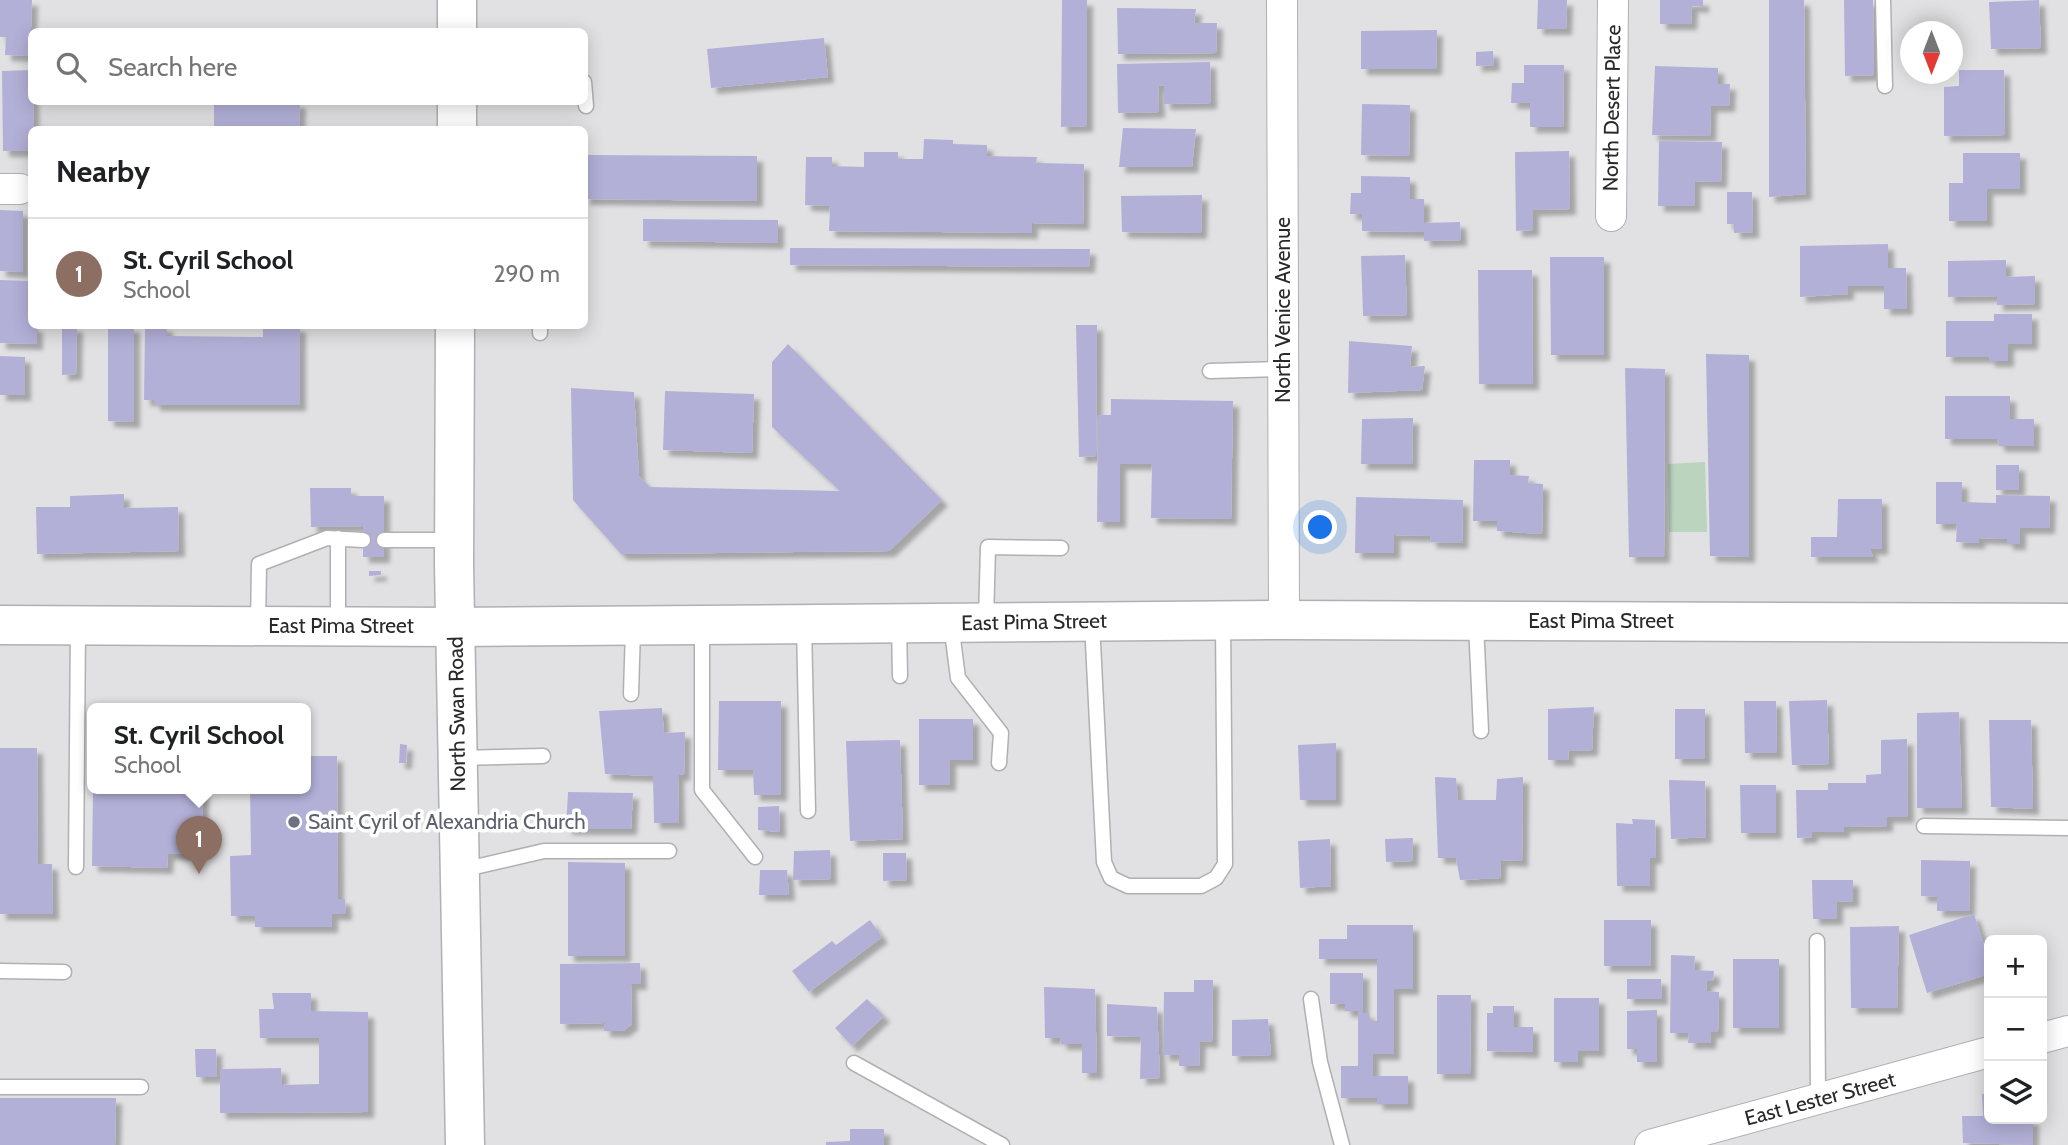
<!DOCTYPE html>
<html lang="en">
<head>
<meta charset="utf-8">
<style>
	body { margin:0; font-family:Cabin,sans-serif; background:#f6f6f6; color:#202124 }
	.controls { position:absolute; right:21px; bottom:21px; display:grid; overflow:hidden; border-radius:10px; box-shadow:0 4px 18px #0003 }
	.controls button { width:63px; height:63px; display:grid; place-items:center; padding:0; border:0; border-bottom:2px solid #e0e0e0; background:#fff; color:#202124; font:35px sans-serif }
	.compass { position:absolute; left:1900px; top:21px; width:63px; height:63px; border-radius:50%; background:#fff; box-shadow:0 4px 18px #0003; rotate:180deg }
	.you { position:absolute; left:1321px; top:528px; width:24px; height:24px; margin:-18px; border:5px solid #fff; border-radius:50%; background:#1a73e8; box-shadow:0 0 0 10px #1a73e833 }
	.badge { display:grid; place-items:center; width:46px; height:46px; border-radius:50%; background:#111827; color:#fff; font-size:23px; font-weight:700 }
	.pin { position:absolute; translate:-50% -58px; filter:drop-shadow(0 2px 4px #0008) }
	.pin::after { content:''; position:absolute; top:37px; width:24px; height:21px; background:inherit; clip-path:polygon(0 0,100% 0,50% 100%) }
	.popup { position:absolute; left:87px; top:703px; width:224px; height:91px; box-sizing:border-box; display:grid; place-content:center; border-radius:10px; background:#fff; filter:drop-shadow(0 2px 5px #0005); font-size:23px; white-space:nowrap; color:#757577 }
	.popup b { font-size:26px; color:#202124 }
	.popup::after { content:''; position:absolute; left:50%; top:100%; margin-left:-14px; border:14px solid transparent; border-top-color:#fff }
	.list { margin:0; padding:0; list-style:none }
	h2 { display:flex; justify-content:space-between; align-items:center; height:91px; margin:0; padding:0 28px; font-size:30px }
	h2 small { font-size:23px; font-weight:400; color:#757577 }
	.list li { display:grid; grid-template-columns:46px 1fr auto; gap:21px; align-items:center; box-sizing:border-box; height:112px; padding:0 28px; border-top:2px solid #e0e0e0 }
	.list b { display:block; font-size:26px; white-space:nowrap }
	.list p { margin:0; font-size:23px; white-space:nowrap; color:#757577 }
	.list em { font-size:23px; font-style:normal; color:#757577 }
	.icon { flex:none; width:38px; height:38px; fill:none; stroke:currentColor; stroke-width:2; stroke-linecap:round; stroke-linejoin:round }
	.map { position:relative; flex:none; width:2068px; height:1145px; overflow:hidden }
	.search { position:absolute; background:#fff; box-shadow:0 4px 18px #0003; left:28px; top:28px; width:560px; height:77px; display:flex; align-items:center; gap:18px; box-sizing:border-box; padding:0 24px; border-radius:10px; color:#757577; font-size:26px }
	.panel { position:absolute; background:#fff; box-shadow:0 4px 18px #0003; left:28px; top:126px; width:560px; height:203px; border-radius:10px }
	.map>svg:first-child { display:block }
	.green { fill:#bad4be }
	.building { fill:#b3b0d8; filter:url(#shadow) }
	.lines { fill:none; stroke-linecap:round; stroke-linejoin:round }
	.lane-casing { stroke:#b0b0b2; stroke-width:17 }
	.street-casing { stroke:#b0b0b2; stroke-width:32 }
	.secondary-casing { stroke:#b0b0b2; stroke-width:41 }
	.primary-casing { stroke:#b0b0b2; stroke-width:41 }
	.lane { stroke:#fff; stroke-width:14 }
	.street { stroke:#fff; stroke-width:30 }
	.secondary { stroke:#fff; stroke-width:38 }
	.primary { stroke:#fff; stroke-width:38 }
	.worship-dot { fill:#6b7280; stroke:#fff; stroke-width:2.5 }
	.labels { text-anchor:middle; stroke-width:7; stroke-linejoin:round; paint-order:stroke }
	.street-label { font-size:21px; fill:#292929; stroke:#fff }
	.worship-label { font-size:21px; fill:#5b616d; stroke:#fff; text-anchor:start }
</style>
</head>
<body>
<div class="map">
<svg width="2068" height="1145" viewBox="0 0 2068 1145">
	<defs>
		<filter id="shadow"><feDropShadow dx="6" dy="6" stdDeviation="2" flood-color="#0004"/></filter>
	</defs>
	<rect width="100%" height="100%" fill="#e1e1e3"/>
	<path class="green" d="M1705 462 1707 532H1669L1668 464Z"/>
	<path class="building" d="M0 0H32L30 56 5 55 6 37H0Z
		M1062 0H1087V126L1061 127Z
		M1538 0H1567L1566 29H1537Z
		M1660 0H1703V7L1692 6 1691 24H1660Z
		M1769 0H1804L1806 194 1769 197Z
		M1844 0H1873L1874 75 1845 76Z
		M2039 0 2041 48 1991 49 1989 2Z
		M1117 8 1196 9 1194 23H1217L1216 53 1118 54Z
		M1437 30 1436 69H1361V31Z
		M824 38 828 77 711 88 707 49Z
		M1493 51 1494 65 1476 66V52Z
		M1210 62 1211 103 1164 104V85L1158 86 1159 112 1118 113 1117 64Z
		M1524 65H1564L1563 127H1530V103H1511L1512 83H1524Z
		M1655 66 1718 68V84H1730L1729 106H1711L1710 136 1652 135Z
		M32 70 34 130H32V151H3L2 71Z
		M1959 70H2004L2005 135 1944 136V87L1959 86Z
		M214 102H300L299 130H214Z
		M1362 104 1410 105 1409 156 1361 155Z
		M1123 128 1196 129 1192 167H1119Z
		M924 139 953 140V144L987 145V156L1037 157 1036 163 1084 164 1083 224 1032 223V233L829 231 830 206 805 205 806 157H832V166L864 167V152H898V159H923Z
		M1659 141 1722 142 1721 182 1695 181V206H1658Z
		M1569 151 1570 209 1533 210V230L1516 231 1515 152Z
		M1963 153H2020V189H1987V221H1949V183H1963Z
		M584 155 757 156V201L584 199Z
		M1361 176 1410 177V199H1424V223L1460 222 1461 240 1424 241V232L1362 231V214H1350L1351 193H1361Z
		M1727 192H1752L1753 232 1734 233V224H1727Z
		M1202 195 1201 233 1122 232 1121 196Z
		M0 210 23 211V272L0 271Z
		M643 219 778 220V243L643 241Z
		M1888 244V268H1906L1907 309H1884V286H1848V294L1800 297V246Z
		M790 248H799L1090 249 1089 267 790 265Z
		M1405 255 1407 315 1363 316 1361 256Z
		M1550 257H1604V355H1551Z
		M2006 260V277L2035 276V304L1997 305V296L1948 297V261Z
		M1478 270H1532L1533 384H1479Z
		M0 280 32 281V326H37V344L0 343Z
		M1994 314H2032V344H2008V361H1989V357H1946V321H1994Z
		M1076 325H1097L1096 456 1079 457Z
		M62 326H77L76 374 62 375Z
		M108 326H134V422L108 421Z
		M145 326H167V336L263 337V326H300V405H154V400H144Z
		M1349 341 1412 346 1410 367 1425 366 1422 390 1348 393Z
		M788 344 942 500 889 551 621 554 573 500 571 388 634 392 639 476 650 487 840 491 772 427V362Z
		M1706 354 1749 355V557L1710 556Z
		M0 356 25 357V395H0Z
		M1625 368 1665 369 1664 557H1629Z
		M665 391 754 394 752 453 663 450Z
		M1945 396H2010V419H2034V446H1999L1997 439H1945Z
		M1111 399 1233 401 1231 519 1151 518 1152 464H1120V522H1097L1098 415H1111Z
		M1413 418 1412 464H1361L1362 419Z
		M1474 460H1510V475L1529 476 1528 483 1543 484 1542 534 1497 531V521H1473Z
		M1996 465H2019V490H1996Z
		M1936 482H1962V502L1996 503V495L2050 496 2049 528H2020V544H2007V539L1979 538V543L1956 542 1957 524H1936Z
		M310 488H351V496H384V557H363V526L311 527Z
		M124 494V508L178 507 179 551 37 554 36 507H70V496Z
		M1356 497 1463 500 1462 543 1430 542 1431 536 1394 535V553H1355Z
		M1838 499H1882V549H1870L1873 557H1811V537H1837Z
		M369 571H381V575L369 576Z
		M1827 700 1829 764 1792 765 1789 701Z
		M719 701H781V795H754L753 770H718Z
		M1744 701H1776L1777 753H1745Z
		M1594 707 1592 750 1568 751 1569 760H1548V709Z
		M662 708 664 733 685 732 684 775H678L679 823H654L653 776 605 774 599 711Z
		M1675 709H1705V759H1675Z
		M1959 712 1962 808H1917V713Z
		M919 719H973V760H950V785H919Z
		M1989 720H2031L2033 809 1991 807Z
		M1907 739 1908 817H1887V826L1844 827V832H1812V837L1797 838 1796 790H1828V783H1866V775L1881 774V740Z
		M900 740 903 839 850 841 846 741Z
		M1336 743V800H1300L1298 745Z
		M400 744 407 745 406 763H399Z
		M0 748H37L38 864H52L53 914H0Z
		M306 756H337L338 899H345L346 914H332V927H255V916H231L230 856 251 855 250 788H306Z
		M1435 777 1456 778 1458 800H1496L1497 779 1523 777 1522 861 1501 860 1500 878 1460 880 1456 858H1438Z
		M1669 780 1705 781 1706 837 1671 839Z
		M1740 785H1776V833H1741Z
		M93 788H203L202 834H185V854H168L167 868 92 866Z
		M568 792 633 793 631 829H566Z
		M779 806 780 832 758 830V807Z
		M1632 819 1655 820 1656 858H1650V886H1617L1616 823 1633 824Z
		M1413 838 1412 861 1386 862 1385 839Z
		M1330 839 1331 886 1300 888 1298 841Z
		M830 850 831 879 793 880 794 851Z
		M883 853H906L907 880 883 881Z
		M1921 860 1970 861 1969 911H1937V897L1921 896Z
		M568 862 625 863V956H568Z
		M760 870H787L789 895H759Z
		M1812 880H1853V901L1837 902V919H1813Z
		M1974 914 1989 961V974L1927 993 1909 935Z
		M870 920 882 937 809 992 792 971 832 941 836 945Z
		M1604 920H1651V966H1604Z
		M1347 925H1413V989H1394V1054H1373V1076H1408V1104H1377V1098H1341V1066H1358V1011H1345V1004H1330V973H1363V1013H1369V1021H1377V959H1319V939H1347Z
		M1899 926 1897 1008H1851L1850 927Z
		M1671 955 1695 956 1694 970 1714 971 1713 981H1707L1706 991 1719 992 1718 1032H1711L1710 1043H1688L1689 1033H1670Z
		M1733 959H1779V1028H1733Z
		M640 963 641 984H631L632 1024 623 1031H604V1023L560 1024V964Z
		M1627 979H1661L1662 999H1627Z
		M1194 980H1213L1212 1042 1200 1041 1199 1066H1179V1055H1163L1164 992H1194Z
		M1044 987 1095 989 1097 1073H1082V1044H1061L1060 1038H1045Z
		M272 993H311V1011L368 1012V1112L220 1113V1069L281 1068 282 1085 319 1084V1038H260L259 1009H274Z
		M1437 995H1471L1470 1074H1437Z
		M1554 998H1599V1051H1578V1062H1554Z
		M867 999 884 1016 852 1046 835 1028Z
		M1107 1004 1157 1007 1160 1078 1140 1079 1141 1037 1107 1036Z
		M1493 1006H1514V1027H1533V1052L1487 1051V1013H1493Z
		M1657 1010V1062H1637V1049H1627V1011Z
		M1268 1019 1271 1055 1232 1056V1020Z
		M195 1049H216L217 1077H196Z
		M1982 1094H1989V1119H2033V1145L1963 1143 1962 1116H1983Z
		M0 1098H116L115 1145H0Z
		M850 1129H884V1145H826V1142L850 1141Z"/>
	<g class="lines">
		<g class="lane-casing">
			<path id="lane" d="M1883 0 1885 86
				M584 82 586 106
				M540 326V333
				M1210 371 1284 369
				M338 538V624
				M384 540H453
				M986 620 988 547 1061 548
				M1092 623 1104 862 1111 878 1128 886H1201L1216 878 1225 864 1223 623
				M951 624 958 678 1001 733 999 763
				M1476 624 1481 731
				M258 625 259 564 327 538 363 540
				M702 625V790L755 857
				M804 625 808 811
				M899 625 900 676
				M631 694 633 629
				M459 758 543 756
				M1924 826 2068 828
				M76 867 78 626
				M462 870 544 851H669
				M1817 941 1818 1099
				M0 971 64 972
				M1311 999 1320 1062 1342 1145
				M854 1063 1002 1145
				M0 1087H141"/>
		</g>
		<g class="street-casing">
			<path id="street" d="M1282 0 1284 620
				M0 189H20
				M1611 216 1613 0
				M2042 1038 2068 1031
				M1650 1145 1989 1052"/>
		</g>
		<g class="secondary-casing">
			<path id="secondary" d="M0 625 455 627 1284 620 2068 623"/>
		</g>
		<g class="primary-casing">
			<path id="primary" d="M457 32V0
				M457 130V102
				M455 326 454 565 465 1145"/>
		</g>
		<use href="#lane" class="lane"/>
		<use href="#street" class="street"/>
		<use href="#secondary" class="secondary"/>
		<use href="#primary" class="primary"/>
	</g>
	<circle class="worship-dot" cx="294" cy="822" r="7"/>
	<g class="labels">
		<g class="street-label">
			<text transform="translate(1612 108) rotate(-89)" y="7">North Desert Place</text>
			<text transform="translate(1283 310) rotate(-90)" y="7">North Venice Avenue</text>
			<text x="1601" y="628">East Pima Street</text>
			<text transform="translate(1034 622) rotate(-1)" y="7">East Pima Street</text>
			<text x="341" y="633">East Pima Street</text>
			<text transform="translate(457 714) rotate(-91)" y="7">North Swan Road</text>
			<text transform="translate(1820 1099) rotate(-15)" y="7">East Lester Street</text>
		</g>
		<g class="worship-label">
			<text x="308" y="829">Saint Cyril of Alexandria Church</text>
		</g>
	</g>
</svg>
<div class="controls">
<button>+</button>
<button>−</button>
<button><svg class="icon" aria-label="layers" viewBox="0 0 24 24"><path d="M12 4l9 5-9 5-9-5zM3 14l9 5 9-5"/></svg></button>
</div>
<svg class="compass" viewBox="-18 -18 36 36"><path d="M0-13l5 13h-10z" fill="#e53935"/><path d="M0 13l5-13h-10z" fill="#757577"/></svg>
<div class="you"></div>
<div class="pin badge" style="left:199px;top:874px;background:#8d6e63">1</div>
<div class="popup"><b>St. Cyril School</b>School</div>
<div class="search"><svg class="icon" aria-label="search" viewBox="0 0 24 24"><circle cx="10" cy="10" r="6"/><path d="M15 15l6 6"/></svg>Search here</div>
<section class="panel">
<h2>Nearby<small></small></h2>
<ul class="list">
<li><span class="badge" style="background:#8d6e63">1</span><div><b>St. Cyril School</b><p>School</p></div><em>290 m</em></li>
</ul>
</section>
</div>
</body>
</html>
